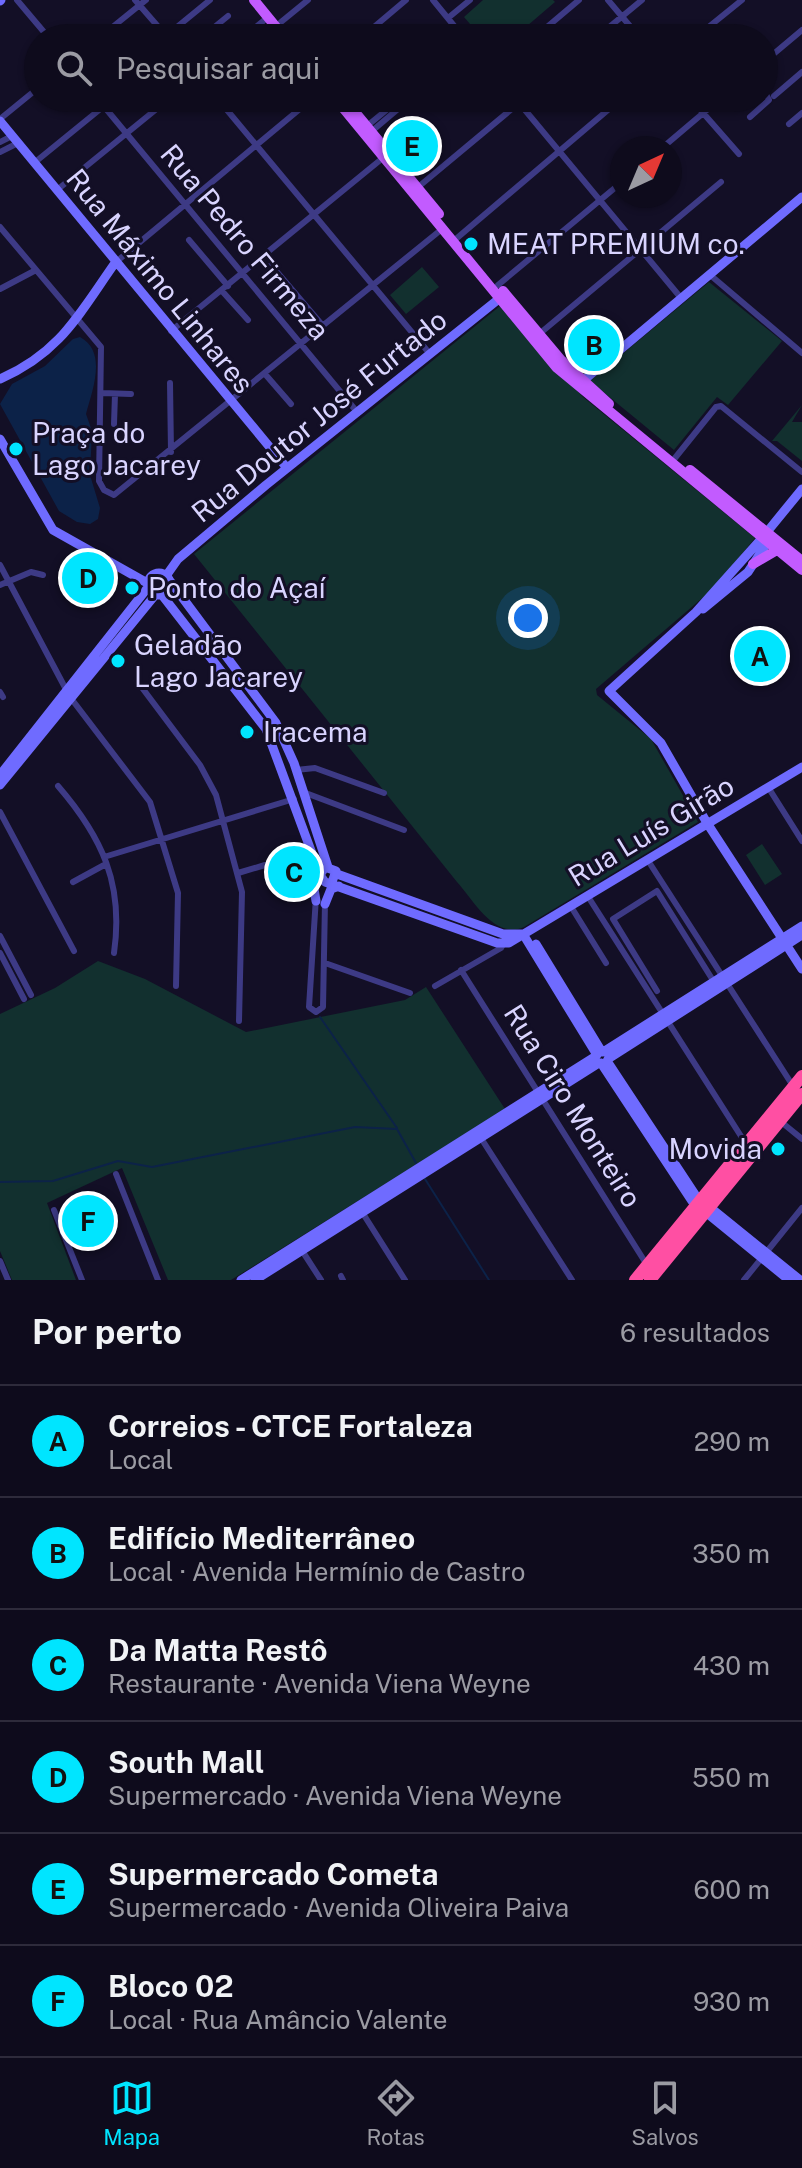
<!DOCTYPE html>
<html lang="pt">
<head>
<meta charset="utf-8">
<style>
	body { margin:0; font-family:"Public Sans",sans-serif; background:#171425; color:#f1f3f6 }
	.compass { position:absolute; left:610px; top:136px; width:72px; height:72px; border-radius:50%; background:#0e0b1c; box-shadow:0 2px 6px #0004; rotate:44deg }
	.you { position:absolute; left:528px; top:618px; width:28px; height:28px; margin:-20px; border:6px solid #fff; border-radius:50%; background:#1a73e8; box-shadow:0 0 0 12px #1a73e833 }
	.badge { display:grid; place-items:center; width:52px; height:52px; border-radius:50%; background:#00e5ff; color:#111; font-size:26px; font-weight:700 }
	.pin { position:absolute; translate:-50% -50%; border:4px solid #fff; box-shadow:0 2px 8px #0006 }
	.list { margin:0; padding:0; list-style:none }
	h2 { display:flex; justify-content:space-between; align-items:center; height:104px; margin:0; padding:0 32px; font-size:34px }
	h2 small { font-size:26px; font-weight:400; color:#9b9ba3 }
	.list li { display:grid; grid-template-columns:52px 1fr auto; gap:24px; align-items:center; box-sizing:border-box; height:112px; padding:0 32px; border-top:2px solid #2e2b3b }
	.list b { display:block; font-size:30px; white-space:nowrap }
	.list p { margin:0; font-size:26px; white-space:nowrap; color:#9b9ba3 }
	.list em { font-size:26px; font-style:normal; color:#9b9ba3 }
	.icon { flex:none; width:44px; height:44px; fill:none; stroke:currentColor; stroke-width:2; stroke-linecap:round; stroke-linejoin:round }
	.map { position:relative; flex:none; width:802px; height:1280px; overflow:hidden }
	.search { position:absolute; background:#0e0b1c; box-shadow:0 2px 6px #0004; left:24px; right:24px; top:24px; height:88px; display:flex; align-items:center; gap:20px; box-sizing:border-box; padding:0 28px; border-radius:44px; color:#9b9ba3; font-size:30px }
	.sheet { height:776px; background:#0e0b1c }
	nav { display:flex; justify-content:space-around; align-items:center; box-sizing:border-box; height:112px; border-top:2px solid #2e2b3b; background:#0e0b1c; font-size:22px; color:#9b9ba3 }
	nav a { display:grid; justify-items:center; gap:4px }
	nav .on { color:#00e5ff }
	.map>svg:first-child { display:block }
	.green { fill:#12302f }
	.water { fill:#0c2248 }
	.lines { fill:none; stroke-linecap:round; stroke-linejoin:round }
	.stream { stroke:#0c2248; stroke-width:2 }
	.street { stroke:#3d3a85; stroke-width:6 }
	.secondary { stroke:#6f6bff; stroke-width:9 }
	.primary { stroke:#c25bff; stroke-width:10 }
	.highway { stroke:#ff4fa3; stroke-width:12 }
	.poi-dot { fill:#00e5ff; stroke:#130f26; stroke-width:3 }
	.labels { text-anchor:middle; stroke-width:6; stroke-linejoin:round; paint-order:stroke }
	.street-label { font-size:28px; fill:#d9d4ff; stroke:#130f26 }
	.poi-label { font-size:28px; fill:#d9d4ff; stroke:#130f26; text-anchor:start }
</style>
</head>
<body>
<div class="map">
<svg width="802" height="1280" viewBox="0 0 802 1280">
	<rect width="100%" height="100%" fill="#130f26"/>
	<path class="green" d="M483 0H553L555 2 513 38H482L464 17Z
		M422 267 439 287 406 314 390 295Z
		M709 282 782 341 728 405 717 397 674 450 590 381Z
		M500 306 583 397 755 538 714 588 596 689 597 695 651 739 698 822 524 927C495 940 474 901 457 882L194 554Z
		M802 405 792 422H802V461L777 441H772Z
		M762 844 782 874 765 885 746 855Z
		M98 961 145 979 246 1032 405 1000 426 987 505 1109 231 1280H168L122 1168 47 1203 76 1280H12L0 1251V1014L55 988Z"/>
	<path class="water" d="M80 337C108 352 92 391 86 414L92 431 90 475 100 508 98 519 90 524 77 522 59 511 0 404 12 384 45 366 73 339Z"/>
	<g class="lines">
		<path class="stream" d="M320 1017 397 1128
			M425 1179 489 1280
			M0 1182 53 1181 118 1161 152 1167 355 1127 397 1129 416 1163"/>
		<path class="street" d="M17 0 49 38
			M135 0 168 38
			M433 0 464 38
			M608 0 640 38
			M448 18 470 0
			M281 22 308 0
			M166 36 210 0
			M99 38 146 0
			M201 38 228 16
			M243 38 268 17
			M361 38 406 0
			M534 38 579 0
			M596 38 642 0
			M695 38 742 0
			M764 62 802 30
			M774 96 802 72
			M97 98 358 413
			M217 98 430 354
			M515 98 681 298
			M690 98 739 154
			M750 117 769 100 764 91
			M0 119 38 88
			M789 124 802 113
			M367 126 401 98
			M372 131 411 98
			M0 142 12 136
			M662 148 721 98
			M0 152 18 143
			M34 163 104 106
			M417 188 525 98
			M57 190 170 98
			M0 227 101 347 99 481 104 490 114 495 442 229
			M457 238 622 98
			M189 240 228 286
			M116 262 313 98
			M271 265 323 326
			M709 274 802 353
			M498 285 622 182
			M0 289 36 270
			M222 291 248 320
			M171 331 384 157
			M538 335 721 182
			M265 374 291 404
			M170 383 171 452
			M102 393 131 394
			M114 424 115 394
			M675 458 716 407 721 406 802 472
			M0 565 70 697 150 802 178 893 176 986
			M0 585 31 572 43 575
			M137 681 200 765 216 795 242 892 239 1021
			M0 692 3 697
			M296 770 315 768 384 793
			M58 786C102 837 124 884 114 953
			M768 787 802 841
			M303 792 404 830
			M0 812 74 951
			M104 857 294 799
			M647 859 793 1086
			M238 873 265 865
			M73 882 106 864
			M587 895 746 1144
			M316 897 309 1007 316 1012 323 1007 325 902
			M570 905 606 963
			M0 936 31 995
			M0 953 24 999
			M325 963 410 993
			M461 970 647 1265
			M435 986 501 948 505 941
			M657 991 613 919 657 891 714 982
			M780 1121 802 1139
			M479 1135 572 1280
			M116 1174 158 1280
			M54 1210 82 1280
			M362 1212 405 1280
			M301 1249 321 1280
			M0 1261 8 1280
			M341 1276 343 1280
			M744 1280 802 1208"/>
		<path class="secondary" d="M0 1 1 0
			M0 121 287 468
			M0 379C60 353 79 314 115 263
			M578 385 802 197
			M0 439 53 530 149 584
			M763 537 696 612 609 691 661 743 707 823 802 969
			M148 584a11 11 0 1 1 22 0a11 11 0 1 1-22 0Z
			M166 576 178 559 266 485 505 294
			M170 581 276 723 294 763 328 867
			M162 595 266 729 320 875
			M703 609 748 572 765 546 767 532 802 489
			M0 775 149 586
			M0 785 156 594
			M310 864 316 901
			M337 874 503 934H523
			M332 882 336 871 325 867 320 875 325 882 497 943H509L802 767
			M325 904 331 889 339 886
			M523 934 597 1055
			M536 944 602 1052
			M603 1052 802 926
			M608 1059 802 935
			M607 1061 696 1196 800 1280
			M601 1063 692 1201 789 1280
			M241 1280 596 1056
			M255 1280 599 1063"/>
		<path class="primary" d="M254 0 285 38
			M335 98 557 368 802 570
			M345 100 439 214
			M503 291 561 360 609 404
			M690 470 802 561
			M753 564 777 550"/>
		<path class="highway" d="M635 1280 802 1076
			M650 1280 802 1094"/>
	</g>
	<g class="poi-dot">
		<circle cx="471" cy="244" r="8"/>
		<circle cx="16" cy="449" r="8"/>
		<circle cx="132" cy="588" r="8"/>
		<circle cx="118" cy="661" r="8"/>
		<circle cx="247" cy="732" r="8"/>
		<circle cx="778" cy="1149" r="8"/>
	</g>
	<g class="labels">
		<g class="street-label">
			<text transform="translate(245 242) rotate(50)" y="10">Rua Pedro Firmeza</text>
			<text transform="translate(160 281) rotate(51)" y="10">Rua Máximo Linhares</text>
			<text transform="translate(319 416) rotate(-39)" y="10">Rua Doutor José Furtado</text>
			<text transform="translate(651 831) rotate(-31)" y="10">Rua Luís Girão</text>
			<text transform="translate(573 1106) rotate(58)" y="10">Rua Ciro Monteiro</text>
		</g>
		<g class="poi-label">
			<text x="487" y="254">MEAT PREMIUM co.</text>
			<text x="32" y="443">Praça do<tspan x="32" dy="32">Lago Jacarey</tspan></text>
			<text x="148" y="598">Ponto do Açaí</text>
			<text x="134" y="655">Geladão<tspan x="134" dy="32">Lago Jacarey</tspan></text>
			<text x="263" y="742">Iracema</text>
			<text x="762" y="1159" text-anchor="end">Movida</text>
		</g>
	</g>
</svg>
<svg class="compass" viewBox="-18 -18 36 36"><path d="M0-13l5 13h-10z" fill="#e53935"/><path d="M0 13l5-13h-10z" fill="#9b9ba3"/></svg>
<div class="you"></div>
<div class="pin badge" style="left:760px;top:656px">A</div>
<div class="pin badge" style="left:594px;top:345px">B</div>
<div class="pin badge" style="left:294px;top:872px">C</div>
<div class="pin badge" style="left:88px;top:578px">D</div>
<div class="pin badge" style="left:412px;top:146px">E</div>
<div class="pin badge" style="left:88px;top:1221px">F</div>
<div class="search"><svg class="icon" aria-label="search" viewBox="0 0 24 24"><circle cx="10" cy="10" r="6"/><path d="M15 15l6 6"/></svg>Pesquisar aqui</div>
</div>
<section class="sheet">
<h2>Por perto<small>6 resultados</small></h2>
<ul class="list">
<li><span class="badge">A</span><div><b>Correios - CTCE Fortaleza</b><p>Local</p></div><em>290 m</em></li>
<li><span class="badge">B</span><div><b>Edifício Mediterrâneo</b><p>Local · Avenida Hermínio de Castro</p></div><em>350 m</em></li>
<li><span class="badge">C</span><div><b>Da Matta Restô</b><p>Restaurante · Avenida Viena Weyne</p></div><em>430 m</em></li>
<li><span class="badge">D</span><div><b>South Mall</b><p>Supermercado · Avenida Viena Weyne</p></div><em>550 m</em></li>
<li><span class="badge">E</span><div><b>Supermercado Cometa</b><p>Supermercado · Avenida Oliveira Paiva</p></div><em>600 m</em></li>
<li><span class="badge">F</span><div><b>Bloco 02</b><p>Local · Rua Amâncio Valente</p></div><em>930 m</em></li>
</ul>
</section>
<nav>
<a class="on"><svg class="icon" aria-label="map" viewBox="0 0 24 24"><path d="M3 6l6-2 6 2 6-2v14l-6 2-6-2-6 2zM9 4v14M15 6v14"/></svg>Mapa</a>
<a><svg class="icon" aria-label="directions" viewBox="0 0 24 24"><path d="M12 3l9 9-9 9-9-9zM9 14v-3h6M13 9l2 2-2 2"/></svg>Rotas</a>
<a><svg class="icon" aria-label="saved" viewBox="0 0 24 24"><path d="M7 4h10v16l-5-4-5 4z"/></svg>Salvos</a>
</nav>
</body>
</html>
